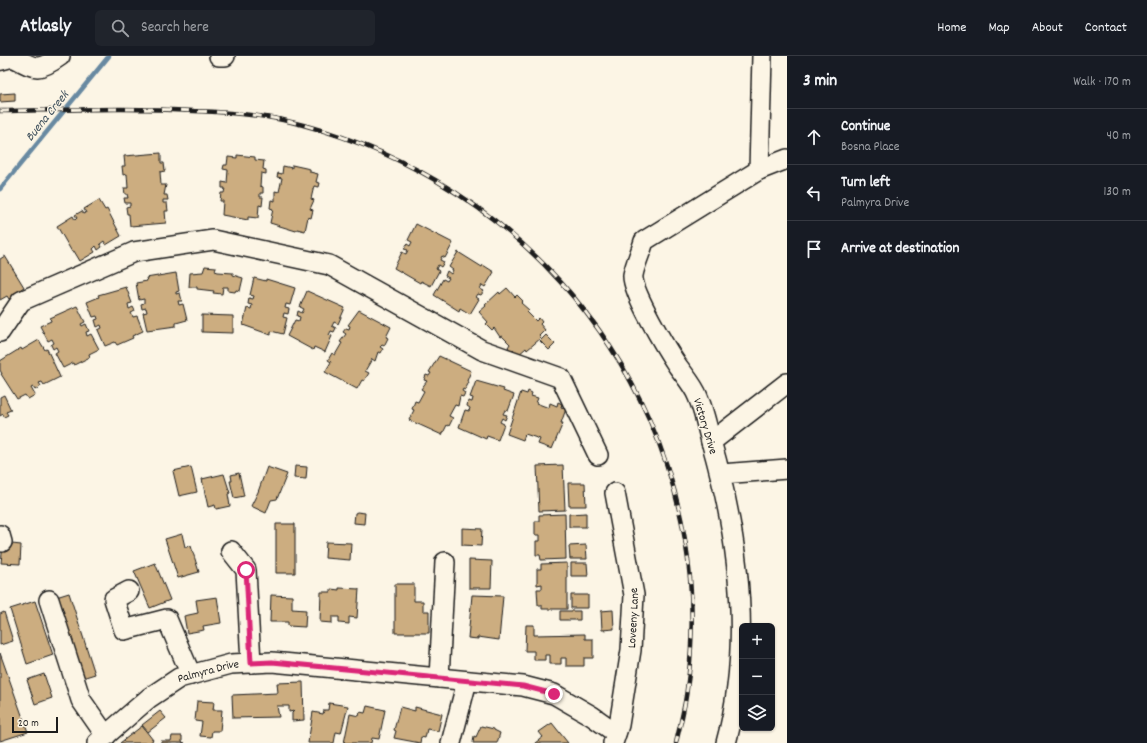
<!DOCTYPE html>
<html lang="en">
<head>
<meta charset="utf-8">
<style>
	body { margin:0; font-family:Dekko,sans-serif; background:#20242c; color:#f1f3f6 }
	.controls { position:absolute; right:12px; bottom:12px; display:grid; overflow:hidden; border-radius:6px; box-shadow:0 1px 3px #0004 }
	.controls button { width:36px; height:36px; display:grid; place-items:center; padding:0; border:0; border-bottom:1px solid #363941; background:#171b24; color:#f1f3f6; font:20px sans-serif }
	.scale { position:absolute; left:12px; bottom:10px; width:46px; box-sizing:border-box; padding-left:4px; border:2px solid #1c1c1c; border-top:0; font-size:11px; line-height:14px; white-space:nowrap; color:#1c1c1c; -webkit-text-stroke:3px #fcf5e5; paint-order:stroke }
	.stop { position:absolute; width:12px; height:12px; margin:-9px; border:3px solid #db2777; border-radius:50%; background:#fff }
	.stop.end { background:#db2777; border-color:#fff; box-shadow:0 1px 4px #0008 }
	.list { margin:0; padding:0; list-style:none }
	h2 { display:flex; justify-content:space-between; align-items:center; height:52px; margin:0; padding:0 16px; font-size:17px }
	h2 small { font-size:13px; font-weight:400; color:#9ea1a6 }
	.list li { display:grid; grid-template-columns:26px 1fr auto; gap:12px; align-items:center; box-sizing:border-box; height:56px; padding:0 16px; border-top:1px solid #363941 }
	.list b { display:block; font-size:15px; white-space:nowrap }
	.list p { margin:0; font-size:13px; white-space:nowrap; color:#9ea1a6 }
	.list em { font-size:13px; font-style:normal; color:#9ea1a6 }
	.icon { flex:none; width:22px; height:22px; fill:none; stroke:currentColor; stroke-width:2; stroke-linecap:round; stroke-linejoin:round }
	.map { position:relative; flex:none; width:787px; height:687px; overflow:hidden }
	header { display:flex; align-items:center; gap:24px; box-sizing:border-box; height:56px; padding:0 20px; background:#171b24; border-bottom:1px solid #363941 }
	header strong { font-size:19px }
	nav { display:flex; gap:22px; margin-inline-start:auto; font-size:14px }
	.search { width:280px; height:36px; background:#20242c; display:flex; align-items:center; gap:10px; box-sizing:border-box; padding:0 14px; border-radius:6px; color:#9ea1a6; font-size:15px }
	main { display:flex }
	aside { flex:1; background:#171b24 }
	.map>svg:first-child { display:block }
	.lines { fill:none; stroke-linecap:round; stroke-linejoin:round }
	.stream { stroke:#6889a1; stroke-width:4.5 }
	.building { fill:#ccad80; stroke:#1c1c1c }
	.minor-casing { stroke:#1c1c1c; stroke-width:22 }
	.major-casing { stroke:#1c1c1c; stroke-width:25 }
	.minor { stroke:#fcf5e5; stroke-width:19 }
	.major { stroke:#fcf5e5; stroke-width:22 }
	.rail-casing { stroke:#1c1c1c; stroke-width:4.5 }
	.rail { stroke:#fcf5e5; stroke-width:3; stroke-dasharray:9; stroke-linecap:butt }
	.route { stroke:#db2777; stroke-width:5 }
	.labels { text-anchor:middle; stroke-width:3; stroke-linejoin:round; paint-order:stroke }
	.street-label { font-size:12px; fill:#1c1c1c; stroke:#fcf5e5 }
	.water-label { font-size:13px; font-style:italic; fill:#42535f; stroke:#fcf5e5 }
</style>
</head>
<body>
<header>
<strong>Atlasly</strong>
<div class="search"><svg class="icon" aria-label="search" viewBox="0 0 24 24"><circle cx="10" cy="10" r="6"/><path d="M15 15l6 6"/></svg>Search here</div>
<nav><a>Home</a><a>Map</a><a>About</a><a>Contact</a></nav>
</header>
<main>
<div class="map">
<svg width="787" height="687" viewBox="0 0 787 687">
	<rect width="100%" height="100%" fill="#fcf5e5"/>
	<filter id="ink" filterUnits="userSpaceOnUse"><feTurbulence type="fractalNoise" baseFrequency=".025" numOctaves="2"/><feDisplacementMap in="SourceGraphic" scale="8" xChannelSelector="R" yChannelSelector="G"/><feConvolveMatrix kernelMatrix="1 2 1 2 8 2 1 2 1" color-interpolation-filters="sRGB"/></filter>
	<g filter="url(#ink)">
		<g class="lines">
			<path class="stream" d="M0 133 109 0"/>
		</g>
		<path class="building" d="M15 37V45L0 46V38Z
			M161 97V107H164L165 115 160 116 161 129H166L164 139H167L168 144H163V147H167L168 155H165L166 167 130 170 129 158H127L126 151 130 150V147H125L124 142H128L127 138H125L124 132H128L127 118 123 119 122 110H125L124 100Z
			M237 99 255 101V104L264 105 263 113 266 114V118L261 117 260 130 263 131V137H260V141H263L262 150 259 149 258 162 248 161V164L222 159 223 145H220L221 137H224L225 132H222V126L227 127 228 114 223 113 224 109H227L228 101 237 102Z
			M292 109 310 113V116L318 118 316 126 320 127 319 131 314 130 311 143 314 144 310 153 313 154 311 162 308 161 305 175 297 173 296 175 270 167 273 153 270 152 271 144 275 145V135L279 136 282 122 277 121 278 117 282 118 283 110 292 112Z
			M99 144 105 154 107 153 121 180 106 189 104 185 100 188 102 191 98 194 96 190 93 193 95 196 80 205 74 195 72 196 57 170 73 160 75 164 77 162 75 159 82 155 84 158 86 157 84 153Z
			M416 168 453 187 445 202 442 200 440 204 444 206 441 211 438 209 436 213 439 215 431 230 421 225 420 227 394 212 402 196 406 198 408 194 404 193 407 188 410 190 412 186 408 184Z
			M458 196 482 211 483 209 494 216 485 231 482 229 480 233 484 235 481 239 478 238 476 241 479 243 470 258 460 252 459 255 434 239 443 223 447 225 449 222 445 220 447 215 451 218 453 214 449 211Z
			M5 200 24 231 15 237 16 239 9 243 7 240 0 244V203Z
			M205 210 216 211 215 215 218 216 233 217V219L243 222 240 235 236 234 235 236 228 235V231H223L222 238 213 237 214 235 197 233V231H189L190 217 203 216Z
			M176 217 179 235 176 236V238L180 237 182 245H178L179 249 183 248 187 264 176 267V270L147 274 143 257 147 256 146 252 142 253 141 248 144 247V243L139 244 136 227 147 225 146 222Z
			M254 222 266 225V223L295 232 290 249 286 248 285 252 289 253 288 258 284 257 283 261 287 262 283 278 271 275V279L243 269 247 252 251 253 252 249 248 248 249 242 253 243 254 240 250 239Z
			M126 231 132 247 128 248 129 253 133 251 135 255 131 257 133 261 137 260 143 275 132 280 133 282 117 289 115 286 105 290 98 274 102 272 101 269 97 271 95 264 98 263 97 260 93 261 87 246 99 241 98 239Z
			M507 232 515 241 517 239 523 245 521 247 529 254 527 256 536 265 539 262 542 266 540 268 545 274 539 280 541 282 527 294 526 292 518 299 513 293 511 295 508 291 510 288 502 280 500 281 494 272 492 274 486 268 488 266 479 256 486 250 485 249 499 236 500 238Z
			M307 235 345 252 338 268 334 266 332 270 336 272 334 276 331 275 329 279 332 280 325 296 314 291 313 294 287 280 295 264 299 265 300 261 297 260 298 255 302 257 304 253 300 251Z
			M77 250 85 266 81 268 82 270 86 268 89 275 86 276 87 280 91 278 99 293 89 298 90 301 74 309 73 307 63 312 55 297 58 295 56 291 53 293 51 289 54 287 52 283 48 285 40 270 51 265 50 262Z
			M359 254 391 271 386 281 388 282 384 290 382 289 380 291 383 293 381 297 378 296 375 305 372 303 365 315 369 317 364 325 362 324 357 333 325 316 331 306 328 304 332 297 335 299 342 287 340 286 346 278 343 276 346 272 349 273 350 270 348 269Z
			M202 259 233 260V277L202 276Z
			M546 279 555 288 549 294 540 285Z
			M39 284 45 294 47 293 60 321 44 329 42 326 39 327 41 330 35 334 33 331 31 332 35 339 28 343 25 339 17 343 1 318H2L0 314V305L21 292 22 294Z
			M439 300 471 315 467 325 469 326 465 334 463 333 462 335 465 337 463 341 460 340 458 350 455 349 449 360 453 362 449 370 447 369 442 379 409 364 414 354 412 353 415 345 418 346 424 335 421 333 427 325 424 324 426 319 429 320 431 317 429 316Z
			M476 325 504 333 503 335 514 339 508 355 505 354 503 358 507 359 505 364 502 362 500 366 504 368 498 384 487 380 486 383 459 371 465 354 469 355 470 352 467 350 468 345 472 346 473 342 470 341Z
			M528 335 532 337 531 340 538 342 536 347 549 352 550 347 557 350 558 346 562 348 561 351 566 353 561 367H563L552 393 538 388 540 383 525 378 523 384 507 378 521 336 527 338Z
			M4 339 11 354 6 356 8 359 4 361 3 358 0 360V341Z
			M563 409 565 454 539 455 537 410Z
			M295 410 307 411 306 423 294 422Z
			M191 411 197 436 179 440 173 415Z
			M267 411 287 418 277 443 271 444 266 457 251 450 258 436Z
			M239 417 244 440 234 442 230 425H232L231 419Z
			M224 418 230 437 228 438 230 450 216 453 215 449 208 451 202 423Z
			M568 427H585L586 450H569Z
			M357 456 365 457 364 468 354 467 355 457Z
			M586 457V471H569V458Z
			M565 458 566 503 541 504 540 499H536V485H540V479H535V465H539V459Z
			M276 468H295V517H276Z
			M462 472 482 473 481 490 462 489Z
			M182 478 185 491 191 490 199 516 178 522 165 483Z
			M326 486 351 487 350 504 325 502Z
			M3 487 21 489 20 508 1 507Z
			M586 489 587 503H570L569 490Z
			M469 504 492 505 491 532H469Z
			M155 507 170 544 150 552 134 515Z
			M567 507V553H542V549H538L537 533H542V528L537 529V513H541V508Z
			M571 507H587L588 520H571Z
			M395 528H414V545H423V555H429V577H395Z
			M339 532 359 533 357 562 349 561V568L339 567V561H332V567L320 566 321 536H331V533L339 534Z
			M69 537 95 618 79 623 53 542Z
			M271 539 292 540V553L306 554 305 571 288 570V566H270Z
			M472 539 503 540 499 584 478 581V583L468 582Z
			M571 539H588V552H571Z
			M217 541 221 567 203 570 204 574 187 577 184 560 198 557 196 544Z
			M35 545 53 599 27 608 10 553Z
			M613 554 614 573 602 574 601 555Z
			M560 555H580V564H560Z
			M4 556 13 585 0 589V558Z
			M526 569H534V579L585 578V583H593V602H584V610H566V602H561V608H550V599H545V604H534V595H525Z
			M0 597 28 676 0 685Z
			M44 618 52 642 35 648 27 624Z
			M303 626 304 664 292 665V657L294 655 289 656V650H277L279 661 233 662 232 639 278 637 277 627Z
			M197 645 214 646 213 654H222L220 675H212L211 681 200 680 202 666 195 665Z
			M329 647 348 650 341 677 336 676 334 687H308L313 656 323 658 324 654H328Z
			M367 650 385 654 379 683 372 682 371 687H344L350 658 359 660 360 656 365 657Z
			M400 651 415 655V651L442 658 438 675 427 673 425 682 421 681 420 687 394 682 396 675 394 674Z
			M160 655 166 662 148 676 142 669Z
			M552 667 568 687H535L543 681 539 676Z
			M142 670 153 684 149 687H120Z
			M481 670 494 673V674L500 677 497 687H473L474 680 476 681Z
			M172 680H182V686L185 687H161V685H171Z"/>
		<g class="lines">
			<g class="minor-casing">
				<g id="minor">
					<path d="M11 0C34 12 37 17 60 0"/>
					<path d="M219 0H225"/>
					<path d="M759 114 762 0"/>
					<path d="M0 276 21 245 134 196 213 184 329 209 482 294 561 322 598 399"/>
					<path d="M711 386 787 327"/>
					<path d="M721 418 787 413"/>
					<path d="M0 479 2 486"/>
					<path d="M231 495 246 514 251 607"/>
					<path d="M129 535 114 543 124 574 167 563 191 619"/>
					<path d="M49 544 81 644 106 680"/>
					<path d="M439 622 445 506"/>
					<path id="s1" d="M97 687 149 642 179 622 231 608 272 606 523 630 554 638 592 660 616 677"/>
					<path d="M451 687 467 625"/>
					<path id="s2" d="M613 687 619 669 631 594 634 539 615 437"/>
					<path d="M726 687C753 588 739 482 711 385 707 371 704 355 698 341 694 330 684 319 677 309 667 294 631 235 633 219 635 208 641 196 644 185L759 114 787 103"/>
				</g>
			</g>
			<g class="major-casing">
				<path id="major" d="M0 3 11 0"/>
			</g>
			<use href="#minor" class="minor"/>
			<use href="#major" class="major"/>
			<g class="rail-casing">
				<path id="rail" d="M0 55C65 54 130 51 194 55 224 56 254 58 283 64 503 114 669 295 690 522 693 555 692 599 687 633 685 651 680 669 676 687"/>
			</g>
			<use href="#rail" class="rail"/>
		</g>
	</g>
	<g class="lines" filter="url(#ink)">
		<path class="route" d="M246 514 251 607 272 606 523 630 554 638"/>
	</g>
	<g class="labels">
		<g class="street-label">
			<text transform="translate(706 370) rotate(73)" y="4">Victory Drive</text>
			<text dy="4" stroke="none"><textPath href="#s2" startOffset="127">Loveeny Lane</textPath></text>
			<text dy="4" stroke="none"><textPath href="#s1" startOffset="135">Palmyra Drive</textPath></text>
		</g>
		<g class="water-label">
			<text transform="translate(46 59) rotate(-51)" y="5">Buena Creek</text>
		</g>
	</g>
</svg>
<div class="controls">
<button>+</button>
<button>−</button>
<button><svg class="icon" aria-label="layers" viewBox="0 0 24 24"><path d="M12 4l9 5-9 5-9-5zM3 14l9 5 9-5"/></svg></button>
</div>
<div class="scale">20 m</div>
<div class="stop" style="left:246px;top:514px"></div>
<div class="stop end" style="left:554px;top:638px"></div>
</div>
<aside>
<h2>3 min<small>Walk · 170 m</small></h2>
<ul class="list">
<li><svg class="icon" aria-label="ahead" viewBox="0 0 24 24"><path d="M12 20V5M6 11l6-6 6 6"/></svg><div><b>Continue</b><p>Bosna Place</p></div><em>40 m</em></li>
<li><svg class="icon" aria-label="left" viewBox="0 0 24 24"><path d="M17 20v-9H6M10 6l-5 5 5 5"/></svg><div><b>Turn left</b><p>Palmyra Drive</p></div><em>130 m</em></li>
<li><svg class="icon" aria-label="arrive" viewBox="0 0 24 24"><path d="M6 21V4h12l-3 4 3 4H6"/></svg><div><b>Arrive at destination</b></div></li>
</ul>
</aside>
</main>
</body>
</html>
